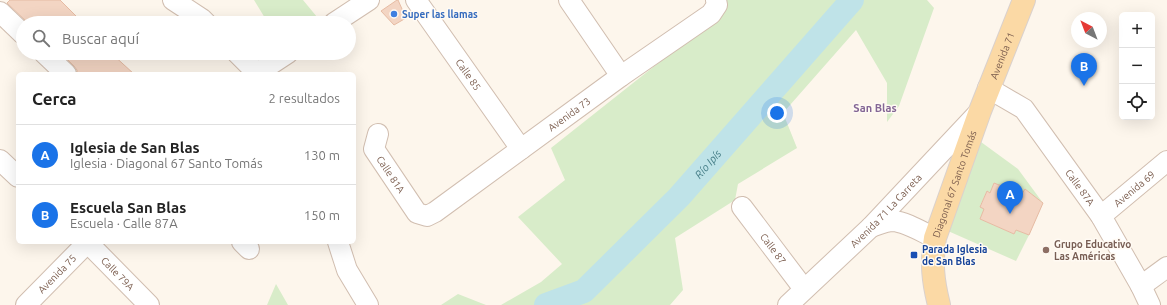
<!DOCTYPE html>
<html lang="es">
<head>
<meta charset="utf-8">
<style>
	body { margin:0; font-family:Ubuntu,sans-serif; background:#f2f2f2; color:#222 }
	.controls { position:absolute; right:12px; top:12px; display:grid; overflow:hidden; border-radius:6px; box-shadow:0 4px 16px #0002 }
	.controls button { width:36px; height:36px; display:grid; place-items:center; padding:0; border:0; border-bottom:1px solid #e0e0e0; background:#fff; color:#222; font:20px sans-serif }
	.compass { position:absolute; left:1071px; top:12px; width:36px; height:36px; border-radius:50%; background:#fff; box-shadow:0 4px 16px #0002; rotate:318deg }
	.you { position:absolute; left:777px; top:113px; width:14px; height:14px; margin:-10px; border:3px solid #fff; border-radius:50%; background:#1a73e8; box-shadow:0 0 0 6px #1a73e833 }
	.badge { display:grid; place-items:center; width:26px; height:26px; border-radius:50%; background:#1a73e8; color:#fff; font-size:13px; font-weight:700 }
	.pin { position:absolute; translate:-50% -33px; filter:drop-shadow(0 1px 2px #0008) }
	.pin::after { content:''; position:absolute; top:21px; width:14px; height:12px; background:inherit; clip-path:polygon(0 0,100% 0,50% 100%) }
	.list { margin:0; padding:0; list-style:none }
	h2 { display:flex; justify-content:space-between; align-items:center; height:52px; margin:0; padding:0 16px; font-size:17px }
	h2 small { font-size:13px; font-weight:400; color:#767676 }
	.list li { display:grid; grid-template-columns:26px 1fr auto; gap:12px; align-items:center; box-sizing:border-box; height:60px; padding:0 16px; border-top:1px solid #e0e0e0 }
	.list b { display:block; font-size:15px; white-space:nowrap }
	.list p { margin:0; font-size:13px; white-space:nowrap; color:#767676 }
	.list em { font-size:13px; font-style:normal; color:#767676 }
	.icon { flex:none; width:22px; height:22px; fill:none; stroke:currentColor; stroke-width:2; stroke-linecap:round; stroke-linejoin:round }
	.map { position:relative; flex:none; width:1167px; height:305px; overflow:hidden }
	.search { position:absolute; background:#fff; box-shadow:0 4px 16px #0002; left:16px; top:16px; width:340px; height:44px; display:flex; align-items:center; gap:10px; box-sizing:border-box; padding:0 14px; border-radius:22px; color:#767676; font-size:15px }
	.panel { position:absolute; background:#fff; box-shadow:0 4px 16px #0002; left:16px; top:72px; width:340px; height:172px; border-radius:6px }
	.map>svg:first-child { display:block }
	.green { fill:#d8ecc9 }
	.lines { fill:none; stroke-linecap:round; stroke-linejoin:round }
	.river { stroke:#bfe3e8; stroke-width:24 }
	.building { fill:#f3d5c3; stroke:#e6bba3 }
	.minor-casing { stroke:#d1beb0; stroke-width:22 }
	.major-casing { stroke:#dad1cd; stroke-width:24 }
	.minor { stroke:#fff; stroke-width:20 }
	.major { stroke:#fbd9a5; stroke-width:22 }
	.shop-dot { fill:#3f7fe0; stroke:#fffaf3; stroke-width:1.5 }
	.education-dot { fill:#8d6e63; stroke:#fffaf3; stroke-width:1.5 }
	.transit-dot { fill:#1a4fb4; stroke:#fffaf3; stroke-width:1.5 }
	.labels { text-anchor:middle; stroke-width:3; stroke-linejoin:round; paint-order:stroke }
	.shop-label { font-size:10px; font-weight:bold; fill:#366cbe; stroke:#fffaf3; text-anchor:start }
	.street-label { font-size:10px; fill:#7a5c4d; stroke:#fffaf3 }
	.education-label { font-size:10px; font-weight:bold; fill:#785e54; stroke:#fffaf3; text-anchor:start }
	.transit-label { font-size:10px; font-weight:bold; fill:#164399; stroke:#fffaf3; text-anchor:start }
	.neighbourhood-label { font-size:11px; font-weight:bold; fill:#846695; stroke:#fffaf3 }
	.water-label { font-size:11px; font-style:italic; fill:#437c86; stroke:#fffaf3 }
</style>
</head>
<body>
<div class="map">
<svg width="1167" height="305" viewBox="0 0 1167 305">
	<rect width="100%" height="100%" fill="#fdf6ec"/>
	<path class="green" d="M254 0H303L322 23H268Z
		M725 0H927L934 8 899 106 887 122V83L856 30 783 113 797 148 738 184 735 200 675 238 683 290 670 305H501L541 282 562 264 518 217 565 180 551 148 724 11Z
		M981 142 1018 169 1043 203 1025 189 1022 194 994 183 990 193 987 191 980 206 984 209 980 219 1014 234 1016 230 1029 235 1016 261 948 231Z
		M276 284 288 305H267Z
		M458 294 486 305H441Z"/>
	<g class="lines">
		<path class="river" id="s1" d="M546 305 584 291 679 197 852 0"/>
	</g>
	<path class="building" d="M10 0H60L83 23H28L7 3Z
		M397 0H398L406 18 394 25 381 11Z
		M61 53H111L134 74H77V70L74 66Z
		M994 183 1022 194 1025 189 1043 203 1029 235 1016 230 1014 234 980 219 984 209 980 207 987 191 990 193Z"/>
	<g class="lines">
		<g class="minor-casing">
			<g id="minor">
				<path d="M173 0 202 19 206 23"/>
				<path id="s2" d="M416 0 521 149"/>
				<path d="M569 0 621 76"/>
				<path d="M0 12 23 34"/>
				<path d="M334 23 369 0"/>
				<path d="M44 53 66 74"/>
				<path d="M237 53 258 74"/>
				<path d="M256 74 288 53"/>
				<path id="s3" d="M988 88 1024 109 1101 216 1141 286 1150 305"/>
				<path id="s4" d="M378 134 374 149 417 213 427 216 435 212 621 76 711 14 717 5 716 0"/>
				<path d="M0 160 18 177"/>
				<path id="s5" d="M742 207 804 289"/>
				<path id="s6" d="M1101 216 1167 161"/>
				<path d="M871 227C878 225 885 221 893 221 907 222 922 232 935 238"/>
				<path id="s7" d="M87 242 149 305"/>
				<path d="M242 242 249 249"/>
				<path d="M338 242 347 270 368 305"/>
				<path d="M1141 286 1167 267"/>
				<path id="s8" d="M26 305 88 242"/>
				<path id="s9" d="M788 305 871 227 980 111"/>
			</g>
		</g>
		<g class="major-casing">
			<g id="major">
				<path id="s10" d="M939 305C933 281 931 263 935 238L980 111 1024 0"/>
			</g>
		</g>
		<use href="#minor" class="minor"/>
		<use href="#major" class="major"/>
	</g>
	<circle class="shop-dot" cx="394" cy="14" r="4"/>
	<circle class="education-dot" cx="1046" cy="250" r="4"/>
	<rect class="transit-dot" x="910" y="251" width="8" height="8" rx="2"/>
	<g class="labels">
		<g class="shop-label">
			<text x="402" y="18">Super las llamas</text>
		</g>
		<g class="street-label">
			<text dy="4" stroke="none"><textPath href="#s10" startOffset="262">Avenida 71</textPath></text>
			<text dy="4" stroke="none"><textPath href="#s2" startOffset="91">Calle 85</textPath></text>
			<text dy="4" stroke="none"><textPath href="#s4" startOffset="278">Avenida 73</textPath></text>
			<text dy="4" stroke="none"><textPath href="#s4" startOffset="46">Calle 81A</textPath></text>
			<text dy="4" stroke="none"><textPath href="#s10" startOffset="125">Diagonal 67 Santo Tomás</textPath></text>
			<text dy="4" stroke="none"><textPath href="#s3" startOffset="138">Calle 87A</textPath></text>
			<text dy="4" stroke="none"><textPath href="#s6" startOffset="43">Avenida 69</textPath></text>
			<text dy="4" stroke="none"><textPath href="#s9" startOffset="136">Avenida 71 La Carreta</textPath></text>
			<text dy="4" stroke="none"><textPath href="#s5" startOffset="52">Calle 87</textPath></text>
			<text dy="4" stroke="none"><textPath href="#s8" startOffset="44">Avenida 75</textPath></text>
			<text dy="4" stroke="none"><textPath href="#s7" startOffset="44">Calle 79A</textPath></text>
		</g>
		<g class="education-label">
			<text x="1054" y="248">Grupo Educativo<tspan x="1054" dy="12">Las Américas</tspan></text>
		</g>
		<g class="transit-label">
			<text x="922" y="253">Parada Iglesia<tspan x="922" dy="12">de San Blas</tspan></text>
		</g>
		<g class="neighbourhood-label">
			<text x="875" y="112">San Blas</text>
		</g>
		<g class="water-label">
			<text dy="4" stroke="none"><textPath href="#s1" startOffset="218">Río Ipís</textPath></text>
		</g>
	</g>
</svg>
<div class="controls">
<button>+</button>
<button>−</button>
<button><svg class="icon" aria-label="locate" viewBox="0 0 24 24"><circle cx="12" cy="12" r="6"/><path d="M12 2v4M12 18v4M2 12h4M18 12h4"/></svg></button>
</div>
<svg class="compass" viewBox="-18 -18 36 36"><path d="M0-13l5 13h-10z" fill="#e53935"/><path d="M0 13l5-13h-10z" fill="#767676"/></svg>
<div class="you"></div>
<div class="pin badge" style="left:1010px;top:214px">A</div>
<div class="pin badge" style="left:1084px;top:86px">B</div>
<div class="search"><svg class="icon" aria-label="search" viewBox="0 0 24 24"><circle cx="10" cy="10" r="6"/><path d="M15 15l6 6"/></svg>Buscar aquí</div>
<section class="panel">
<h2>Cerca<small>2 resultados</small></h2>
<ul class="list">
<li><span class="badge">A</span><div><b>Iglesia de San Blas</b><p>Iglesia · Diagonal 67 Santo Tomás</p></div><em>130 m</em></li>
<li><span class="badge">B</span><div><b>Escuela San Blas</b><p>Escuela · Calle 87A</p></div><em>150 m</em></li>
</ul>
</section>
</div>
</body>
</html>
